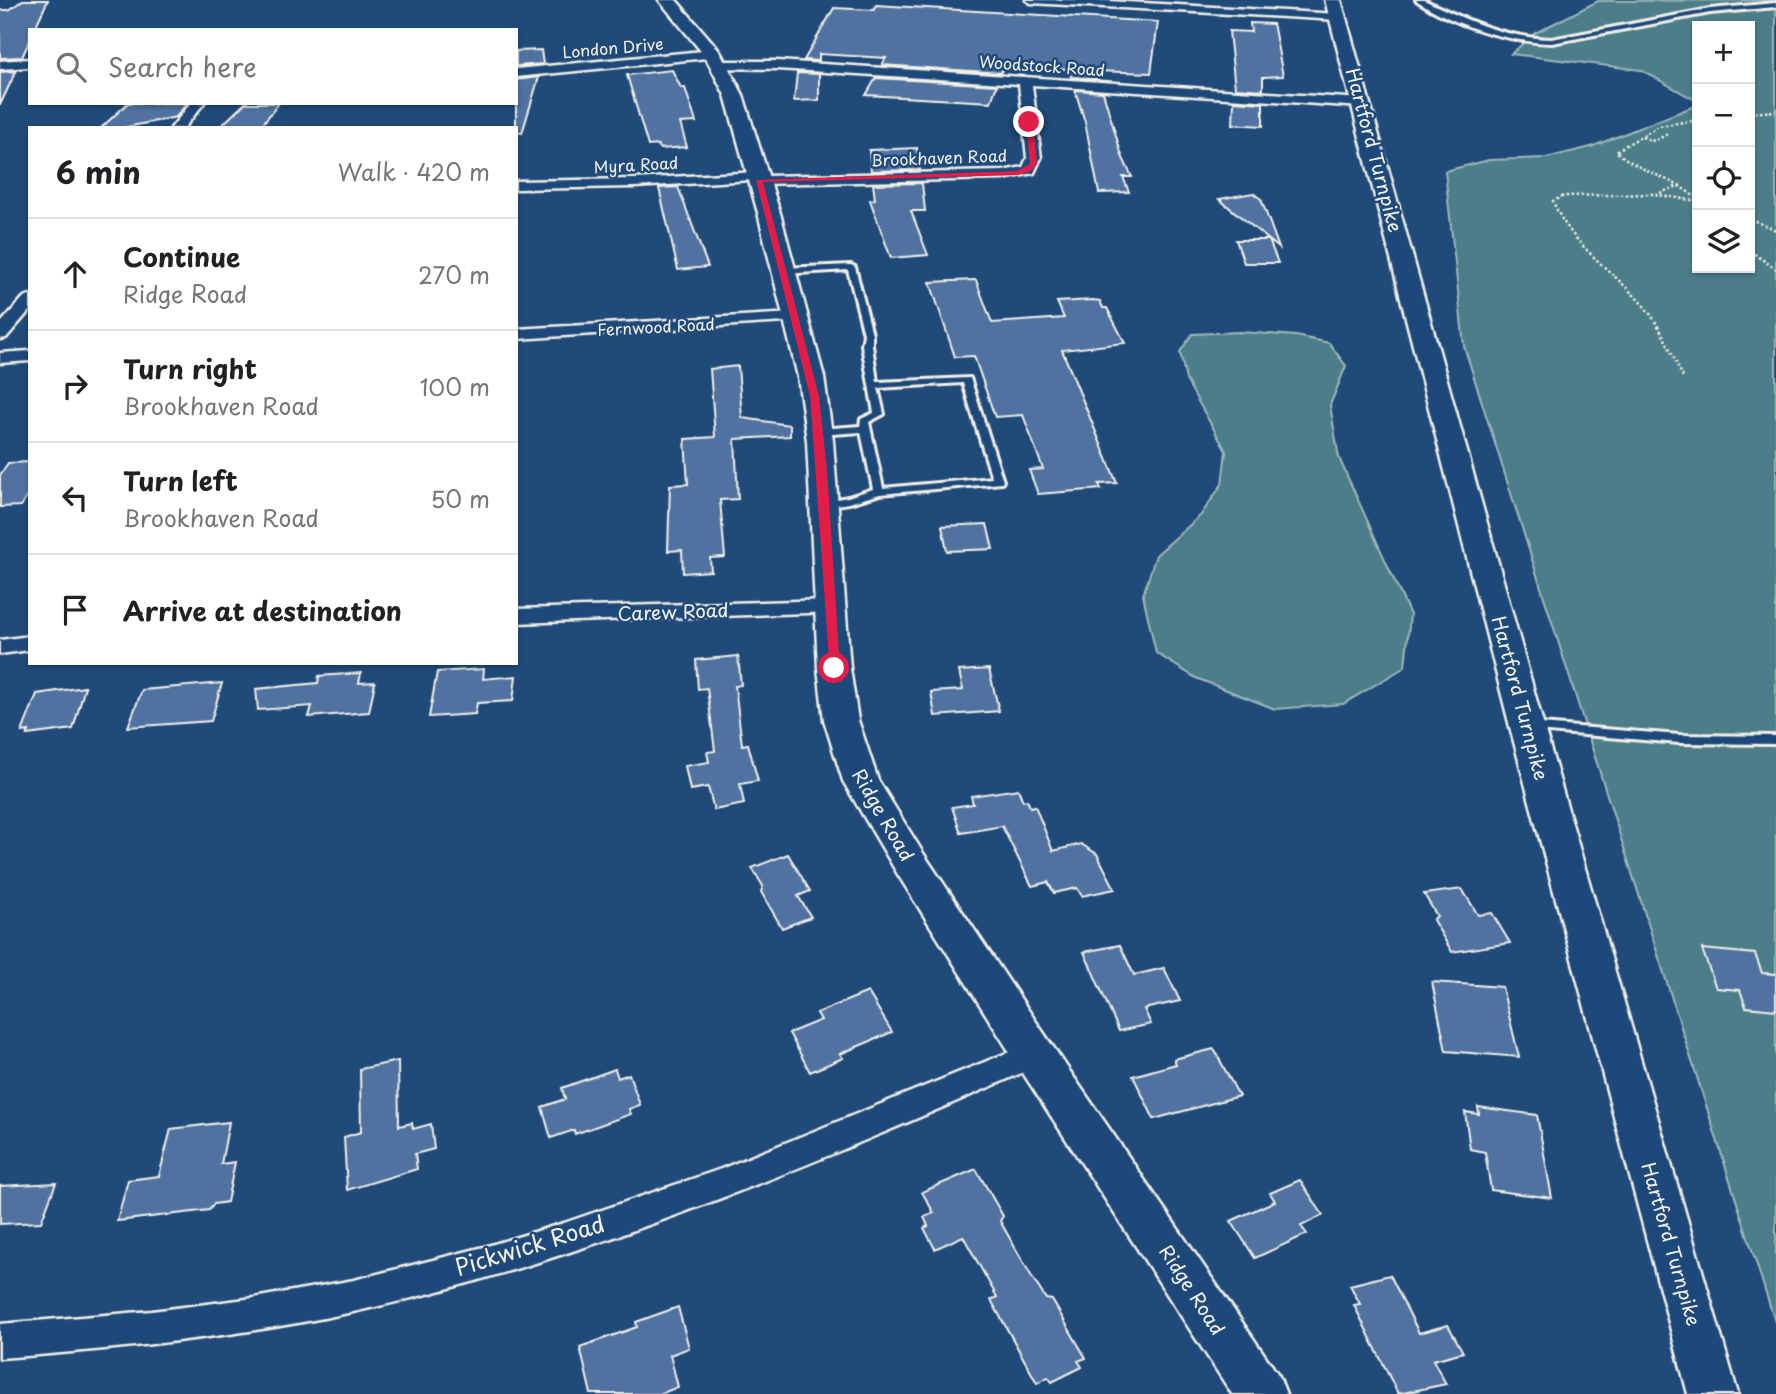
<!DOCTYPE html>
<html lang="en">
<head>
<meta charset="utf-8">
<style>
	body { margin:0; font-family:"Playpen Sans",sans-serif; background:#f2f2f2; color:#202124 }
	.controls { position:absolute; right:21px; top:21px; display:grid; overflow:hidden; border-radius:0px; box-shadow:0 2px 5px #0004 }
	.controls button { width:63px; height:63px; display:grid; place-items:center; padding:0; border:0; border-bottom:2px solid #e0e0e0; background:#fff; color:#202124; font:35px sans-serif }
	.stop { position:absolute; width:21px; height:21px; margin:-16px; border:5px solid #e11d48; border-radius:50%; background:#fff }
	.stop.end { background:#e11d48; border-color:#fff; box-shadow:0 2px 7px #0008 }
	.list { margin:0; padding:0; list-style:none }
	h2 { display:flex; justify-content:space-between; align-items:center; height:91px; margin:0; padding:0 28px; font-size:30px }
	h2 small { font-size:23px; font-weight:400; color:#757577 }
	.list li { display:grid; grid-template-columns:46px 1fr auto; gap:21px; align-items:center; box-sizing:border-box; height:112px; padding:0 28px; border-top:2px solid #e0e0e0 }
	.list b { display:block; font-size:26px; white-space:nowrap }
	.list p { margin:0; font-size:23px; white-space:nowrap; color:#757577 }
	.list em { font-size:23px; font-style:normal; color:#757577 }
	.icon { flex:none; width:38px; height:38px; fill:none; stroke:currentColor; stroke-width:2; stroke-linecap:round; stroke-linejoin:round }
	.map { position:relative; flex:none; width:1776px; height:1394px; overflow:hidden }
	.search { position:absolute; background:#fff; box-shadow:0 2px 5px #0004; left:28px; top:28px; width:490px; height:77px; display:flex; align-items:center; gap:18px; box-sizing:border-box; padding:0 24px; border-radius:0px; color:#757577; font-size:26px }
	.panel { position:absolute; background:#fff; box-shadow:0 2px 5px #0004; left:28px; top:126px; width:490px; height:539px; border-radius:0px }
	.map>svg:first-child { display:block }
	.green { fill:#4c7e89; stroke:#a0b8b8; stroke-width:2 }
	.building { fill:#4f72a1; stroke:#f4f1e8; stroke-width:2 }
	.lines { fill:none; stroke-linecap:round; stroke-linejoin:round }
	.lane-casing { stroke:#f4f1e8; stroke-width:6 }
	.street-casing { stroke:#f4f1e8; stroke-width:5 }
	.secondary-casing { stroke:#f4f1e8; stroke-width:5 }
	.path { stroke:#f4f1e8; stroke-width:2.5; stroke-dasharray:2.5 2.5; stroke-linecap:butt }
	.lane { fill:#1f4a7a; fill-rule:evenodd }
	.street { fill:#1f4a7a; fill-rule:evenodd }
	.secondary { fill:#1f4a7a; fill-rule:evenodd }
	.route { fill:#e11d48 }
	.labels { text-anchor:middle; stroke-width:5; stroke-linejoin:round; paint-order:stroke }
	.far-street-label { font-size:16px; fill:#f4f1e8; stroke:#1f4a7a }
	.street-label { font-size:19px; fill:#f4f1e8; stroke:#1f4a7a }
	.near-street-label { font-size:23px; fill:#f4f1e8; stroke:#1f4a7a }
</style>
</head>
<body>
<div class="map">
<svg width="1776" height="1394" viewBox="0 0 1776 1394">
	<rect width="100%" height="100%" fill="#1f4a7a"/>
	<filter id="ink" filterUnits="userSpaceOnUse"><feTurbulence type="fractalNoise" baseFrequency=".0143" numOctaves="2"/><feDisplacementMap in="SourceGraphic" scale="14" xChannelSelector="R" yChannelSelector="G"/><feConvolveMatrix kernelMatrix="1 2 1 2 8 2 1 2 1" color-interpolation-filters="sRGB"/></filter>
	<g filter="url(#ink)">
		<path class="green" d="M1776 0V1325L1464 346 1445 171 1489 160 1546 158 1591 147 1697 105V268H1750V26H1697V101L1641 70 1511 54 1535 33 1598 1Z
			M1240 332 1296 336 1329 343 1346 366 1330 405 1339 458 1410 615 1405 667 1343 704 1275 709 1196 678 1156 653 1143 595 1156 555 1201 515 1222 484 1226 451 1186 380 1180 352 1192 334Z"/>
		<path class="building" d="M23 0H48L34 30H30V40L22 57 0 58V10H9Z
			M876 5 1158 22 1151 73 1095 71 1098 79 1071 77 1068 69 1004 66 1001 73 882 65 886 58 819 54V61L804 60 834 8 874 10Z
			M1250 23 1273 24 1274 28 1283 76 1263 77V90L1235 88 1229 31 1251 32Z
			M541 50 543 64 516 66V51Z
			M672 70 681 88H685L696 122 680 123 687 147 660 149 658 145 648 146 627 75Z
			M16 71 0 105V72Z
			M797 73 819 74V100L794 101Z
			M539 77 522 133 516 132V80Z
			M876 78 997 85 991 102 866 95Z
			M1075 90 1103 92 1122 156 1132 177H1123L1129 192 1099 193 1085 122Z
			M1234 101 1263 103V126L1233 124Z
			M128 103H187L176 117 122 128H101Z
			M245 103H279L260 127H220Z
			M917 148 920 170 871 171 869 150Z
			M922 183 925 211H911L928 255 891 258 870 200 875 199 873 184Z
			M678 187 708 267 678 270 659 188Z
			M1253 193 1261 199 1279 248 1269 240 1278 263H1244L1236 240H1269L1219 199Z
			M976 280 992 323 1064 318 1057 302 1093 300 1100 301 1103 308H1107L1125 343 1062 350 1117 483 1099 484 1101 489 1038 494 1029 470 1043 469 1023 415 995 417 974 356 955 357 930 282Z
			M738 366 742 418 790 425V436L735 439 738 499 720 500 725 557 710 558 711 571 683 573 682 550 668 551 670 485 688 484 685 439 715 437 710 369Z
			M30 462V492L21 506 0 507V475L8 463Z
			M987 524 993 549 947 551 942 526Z
			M738 656 741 685 735 686 742 745 748 744 758 781 740 784 744 804 714 810 708 787 690 790 685 766 709 762 707 752 715 751 707 688 698 689 696 660Z
			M484 669 483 679 516 676 513 701 477 703 475 714 429 717 437 672Z
			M989 669 999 711 935 716 931 692 963 690 959 671Z
			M361 673 359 683 375 682 369 712 309 717 312 706 258 710 256 689 318 683 319 676Z
			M222 683 211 721 128 727 142 690Z
			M85 687 73 729 27 735 29 731 22 732 37 694Z
			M1018 789 1023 801 1027 800 1030 807 1035 806 1053 851 1081 844 1097 854 1115 889 1082 896 1077 888 1054 893 1048 882 1032 886 1002 826 961 833 952 807 973 804 971 796Z
			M788 854 810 891 798 896 811 917 782 928 761 892 763 886 752 868Z
			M1462 889 1478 915 1492 913 1510 943 1452 952 1433 920 1437 916 1424 894Z
			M1120 945 1134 975 1164 968 1180 1001 1144 1009 1151 1024 1119 1031 1084 952Z
			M1702 949 1755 954 1762 973 1776 974V1010L1746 1007 1740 990 1716 988Z
			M1432 982 1502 987 1519 1057 1446 1051Z
			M868 992 892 1032 840 1054 843 1058 810 1072 789 1033 821 1020 817 1013Z
			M1214 1049 1239 1096 1154 1119 1133 1076 1176 1064 1174 1059Z
			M398 1061 399 1126 412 1123 413 1129 431 1124 434 1149 415 1154 417 1169 347 1190 344 1137 361 1132 360 1069Z
			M615 1069 618 1078 629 1074 640 1105 629 1109 631 1114 575 1134 574 1130 551 1138 542 1107 565 1099 562 1088Z
			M1478 1107 1537 1115 1552 1198 1491 1190 1485 1152 1470 1149 1465 1112 1479 1114Z
			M229 1122 221 1164 235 1162 227 1202 214 1204 209 1210 117 1221 128 1180 159 1176 171 1129Z
			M976 1169 1003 1216 1000 1221 1033 1279 1046 1299 1052 1300 1086 1358 1078 1361 1082 1367 1052 1382 1048 1377 1037 1383 991 1300 997 1297 963 1236 935 1249 924 1228 928 1226 924 1217 934 1213 922 1192Z
			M1300 1180 1323 1215 1301 1226 1307 1234 1255 1258 1231 1221 1275 1201 1270 1193Z
			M56 1183 41 1222 0 1224V1186Z
			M1390 1275 1419 1333 1448 1325 1463 1352 1433 1360 1446 1384 1398 1394 1354 1305 1360 1304 1350 1285Z
			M678 1307 689 1348 670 1355 678 1387 660 1394H591L580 1347 637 1327 636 1322Z"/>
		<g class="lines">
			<g class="lane-casing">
				<path id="lane" d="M1416 0H1424C1466 20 1505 38 1552 39L1710 9 1776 3V7L1710 13 1552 43C1507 42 1453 25 1416 0Z
					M851 265 855 267 872 334V345L877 382 970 378 1003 481 1002 483 880 494 849 503 824 507 819 504 820 502 848 497 873 489 861 432 819 435 814 432 819 429 860 426 861 419 874 413 862 345 864 334 848 270 783 274 779 271 783 268ZM963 383 992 478 883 488 869 422 884 414 878 388Z
					M1528 723 1679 735 1776 736V744L1679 743 1524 730 1522 727Z"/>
			</g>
			<g class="street-casing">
				<path id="street" d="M1026 0H1090L1339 14 1345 17 1339 20 1031 3Z
					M713 50 717 51V57L516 77V69Z
					M30 59V67L0 69V61Z
					M720 61H777L1362 99 1368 103 1362 107 1032 85 1041 158 1034 173 1003 179 759 184 752 180 634 187 516 189V181L634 179 758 172 765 176 1003 171 1023 167 1027 158 1019 84 777 69 716 68 714 65Z
					M191 103H204L184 128H171Z
					M30 295V310L6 338 0 339V324L24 297Z
					M795 313 803 318 801 321 516 339V329Z
					M30 351V361L0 363V353Z
					M830 600 838 602 841 607 838 612 516 623V609Z
					M30 636V650L0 654V640Z
					M1034 1042 1044 1045 1048 1054 1044 1063C821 1161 593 1259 353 1312 237 1337 119 1349 0 1358V1324L152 1311 254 1298 354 1280 484 1247 564 1223 721 1169Z"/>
			</g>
			<g class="secondary-casing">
				<path id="secondary" d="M659 0H676L719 50 743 95 780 213 824 377 833 441 850 668 858 720 878 780 923 853 1049 1041 1279 1376 1286 1394H1232L1019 1067 897 873 843 781 824 720 818 668 807 441 798 377 758 213 725 95 705 56Z
					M1325 0H1341L1544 727 1738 1394H1688L1510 727Z"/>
			</g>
			<path class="path" d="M1750 113 1776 111
				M1697 120 1659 126 1616 151C1640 173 1673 177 1697 199
				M1642 137 1654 141 1668 134
				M1660 193 1681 185
				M1750 219 1776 230
				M1750 251 1776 269
				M1683 377C1671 353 1662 327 1644 306 1614 271 1570 245 1553 201L1564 196 1652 194 1697 201"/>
			<use href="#lane" class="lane"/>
			<use href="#street" class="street"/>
			<use href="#secondary" class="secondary"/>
		</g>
	</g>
	<path class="route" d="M1029 120 1033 122 1037 164 1031 171 1018 175 763 182 819 396 827 470 840 668 830 671 810 396 756 180 1017 171 1030 164 1026 122Z"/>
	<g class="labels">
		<g class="far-street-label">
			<text transform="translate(613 48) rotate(-5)" y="6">London Drive</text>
			<text transform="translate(1042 66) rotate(4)" y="6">Woodstock Road</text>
			<text transform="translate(939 158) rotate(-2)" y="6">Brookhaven Road</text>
			<text transform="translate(636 165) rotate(-3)" y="6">Myra Road</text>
			<text transform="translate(656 327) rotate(-3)" y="6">Fernwood Road</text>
		</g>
		<g class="street-label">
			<text transform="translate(1374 150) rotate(75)" y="7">Hartford Turnpike</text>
			<text transform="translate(673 612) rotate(-2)" y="7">Carew Road</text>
			<text transform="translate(1520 698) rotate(75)" y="7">Hartford Turnpike</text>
			<text transform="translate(883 815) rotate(60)" y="7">Ridge Road</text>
			<text transform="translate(1671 1244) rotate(74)" y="7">Hartford Turnpike</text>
			<text transform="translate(1192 1290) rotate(57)" y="7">Ridge Road</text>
		</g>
		<g class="near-street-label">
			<text transform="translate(530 1246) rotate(-17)" y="8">Pickwick Road</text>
		</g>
	</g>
</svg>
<div class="controls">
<button>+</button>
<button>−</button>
<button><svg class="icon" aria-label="locate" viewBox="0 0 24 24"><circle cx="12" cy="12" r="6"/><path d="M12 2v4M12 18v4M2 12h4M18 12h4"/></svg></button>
<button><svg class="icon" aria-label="layers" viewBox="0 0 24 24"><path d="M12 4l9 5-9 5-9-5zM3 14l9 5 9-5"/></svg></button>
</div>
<div class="stop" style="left:834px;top:668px"></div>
<div class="stop end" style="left:1029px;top:122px"></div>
<div class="search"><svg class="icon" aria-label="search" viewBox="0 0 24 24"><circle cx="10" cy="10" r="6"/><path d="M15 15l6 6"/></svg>Search here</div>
<section class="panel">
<h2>6 min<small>Walk · 420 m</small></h2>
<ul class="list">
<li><svg class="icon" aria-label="ahead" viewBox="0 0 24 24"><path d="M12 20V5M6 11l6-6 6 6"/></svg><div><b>Continue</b><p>Ridge Road</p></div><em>270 m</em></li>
<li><svg class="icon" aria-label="right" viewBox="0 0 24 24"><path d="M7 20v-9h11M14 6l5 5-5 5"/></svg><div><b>Turn right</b><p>Brookhaven Road</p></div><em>100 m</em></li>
<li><svg class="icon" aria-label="left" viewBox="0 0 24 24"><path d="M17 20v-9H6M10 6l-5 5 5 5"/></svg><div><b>Turn left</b><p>Brookhaven Road</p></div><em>50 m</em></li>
<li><svg class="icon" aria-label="arrive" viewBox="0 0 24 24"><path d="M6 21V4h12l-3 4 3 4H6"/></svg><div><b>Arrive at destination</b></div></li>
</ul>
</section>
</div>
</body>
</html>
